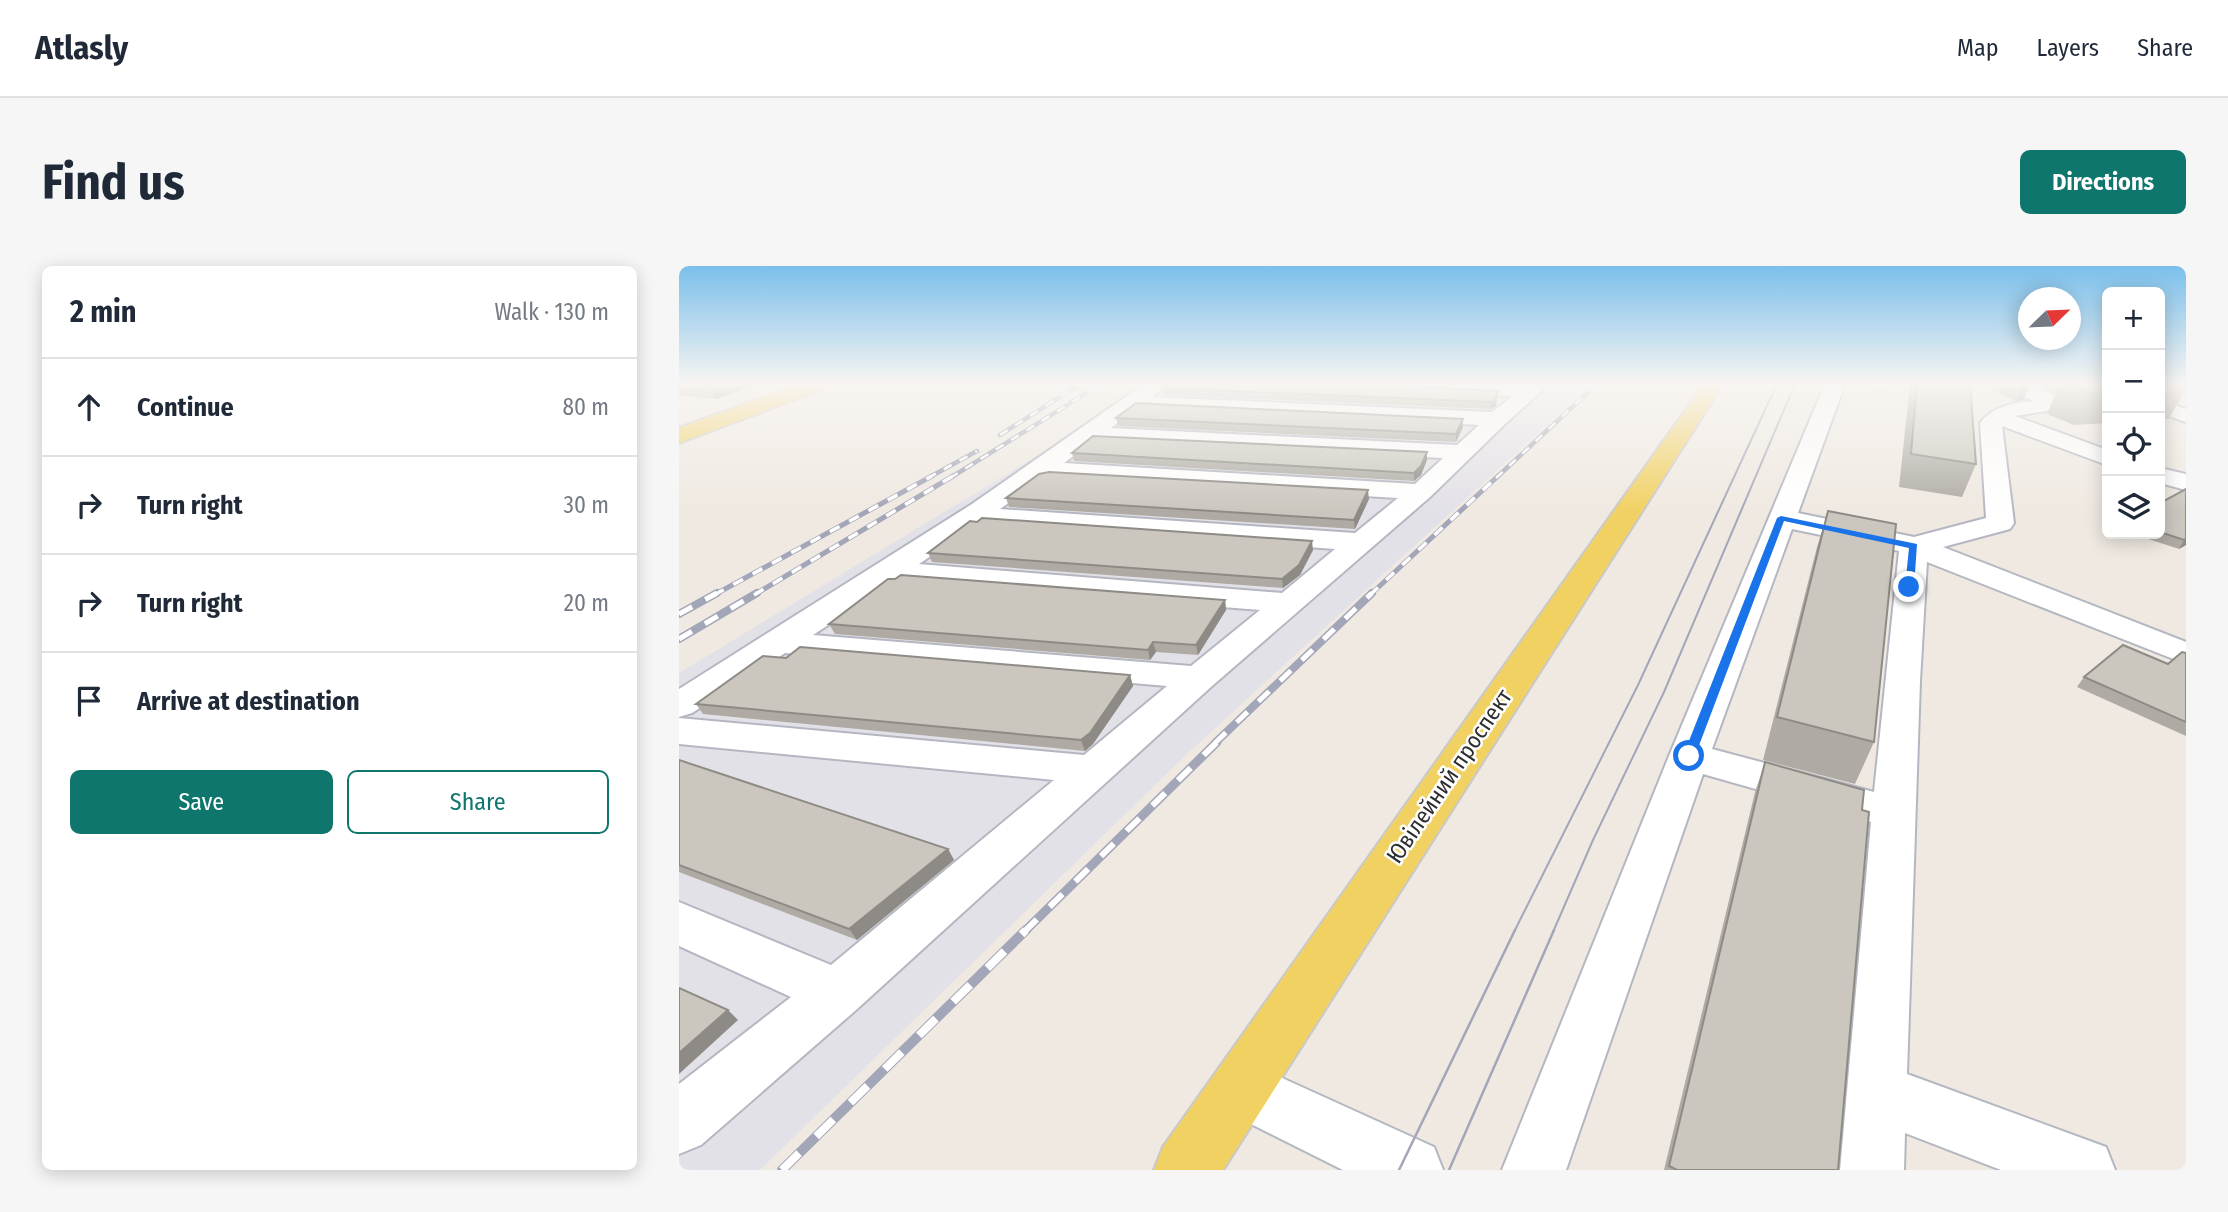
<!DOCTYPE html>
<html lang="en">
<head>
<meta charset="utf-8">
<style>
	body { margin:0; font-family:"Fira Sans Condensed",sans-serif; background:#f6f6f7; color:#1f2937 }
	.controls { position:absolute; right:21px; top:21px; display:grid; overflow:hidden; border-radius:10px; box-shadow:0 4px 18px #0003 }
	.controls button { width:63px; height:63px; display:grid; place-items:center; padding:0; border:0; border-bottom:2px solid #e0e1e3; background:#fff; color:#1f2937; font:35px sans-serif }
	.compass { position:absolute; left:1339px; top:21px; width:63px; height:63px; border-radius:50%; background:#fff; box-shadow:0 4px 18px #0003; rotate:67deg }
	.stop { position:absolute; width:21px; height:21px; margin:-16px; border:5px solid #1a73e8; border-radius:50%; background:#fff }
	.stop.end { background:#1a73e8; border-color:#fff; box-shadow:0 2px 7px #0008 }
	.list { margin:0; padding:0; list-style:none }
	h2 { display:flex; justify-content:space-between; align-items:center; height:91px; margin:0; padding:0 28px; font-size:30px }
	h2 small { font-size:23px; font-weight:400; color:#747a83 }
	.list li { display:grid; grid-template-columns:46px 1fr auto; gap:21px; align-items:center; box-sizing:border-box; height:98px; padding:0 28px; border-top:2px solid #e0e1e3 }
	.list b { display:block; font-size:26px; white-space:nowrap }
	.list em { font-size:23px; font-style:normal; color:#747a83 }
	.actions { display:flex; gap:14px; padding:21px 28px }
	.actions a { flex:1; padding:16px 0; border:2px solid #0f766e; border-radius:10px; text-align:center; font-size:24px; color:#0f766e }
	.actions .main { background:#0f766e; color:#fff }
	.icon { flex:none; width:38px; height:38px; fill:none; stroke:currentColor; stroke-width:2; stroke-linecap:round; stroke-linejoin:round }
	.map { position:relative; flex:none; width:1507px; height:904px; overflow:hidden; border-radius:10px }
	header { display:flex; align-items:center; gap:42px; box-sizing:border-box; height:98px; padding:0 35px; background:#fff; border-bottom:2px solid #e0e1e3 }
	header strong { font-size:33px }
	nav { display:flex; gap:38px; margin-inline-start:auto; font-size:24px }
	.intro { display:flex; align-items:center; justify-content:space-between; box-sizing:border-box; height:168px; padding:0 42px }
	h1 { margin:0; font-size:49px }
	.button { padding:18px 32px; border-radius:10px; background:#0f766e; color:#fff; font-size:24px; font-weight:700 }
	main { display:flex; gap:42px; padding:0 42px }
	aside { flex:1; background:#fff; border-radius:10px; box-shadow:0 4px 18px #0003 }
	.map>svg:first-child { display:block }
	.industrial { fill:#e3e1e8 }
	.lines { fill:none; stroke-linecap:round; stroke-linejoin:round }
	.minor-casing { stroke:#b4b7c1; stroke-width:4 }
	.major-casing { stroke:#c9c9c9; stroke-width:4 }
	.path { stroke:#c9c9c9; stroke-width:2.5; stroke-dasharray:2.5 2; stroke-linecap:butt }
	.minor { fill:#fff; fill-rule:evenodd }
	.major { fill:#f2d163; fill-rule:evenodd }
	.tram-far1 { stroke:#a3a6b8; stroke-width:2 }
	.tram { stroke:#a3a6b8; stroke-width:2.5 }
	.rail-far4-casing { stroke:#a3a6b8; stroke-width:4.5 }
	.rail-far3-casing { stroke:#a3a6b8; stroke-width:5 }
	.rail-far2-casing { stroke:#a3a6b8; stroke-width:8 }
	.rail-far1-casing { stroke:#a3a6b8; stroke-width:9 }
	.rail-casing { stroke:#a3a6b8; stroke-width:10 }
	.rail-far4 { stroke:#fff; stroke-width:2.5; stroke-dasharray:9; stroke-linecap:butt }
	.rail-far3 { stroke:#fff; stroke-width:3.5; stroke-dasharray:11; stroke-linecap:butt }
	.rail-far2 { stroke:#fff; stroke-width:5; stroke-dasharray:15; stroke-linecap:butt }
	.rail-far1 { stroke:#fff; stroke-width:6; stroke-dasharray:18; stroke-linecap:butt }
	.rail { stroke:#fff; stroke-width:8; stroke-dasharray:24; stroke-linecap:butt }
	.wall { fill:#afaba4 }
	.shaded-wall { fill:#8e8b86 }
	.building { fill:#cbc7bf; stroke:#8e8b86; stroke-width:2 }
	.route { fill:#1a73e8 }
	.labels { text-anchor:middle; stroke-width:5; stroke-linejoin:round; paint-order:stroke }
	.street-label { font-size:23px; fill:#2e2e2e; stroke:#fff }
</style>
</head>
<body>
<header>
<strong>Atlasly</strong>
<nav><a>Map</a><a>Layers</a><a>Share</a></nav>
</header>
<div class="intro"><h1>Find us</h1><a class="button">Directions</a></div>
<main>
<aside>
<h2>2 min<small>Walk · 130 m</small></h2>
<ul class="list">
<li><svg class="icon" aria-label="ahead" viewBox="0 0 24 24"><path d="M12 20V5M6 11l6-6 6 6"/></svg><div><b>Continue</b></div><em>80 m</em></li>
<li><svg class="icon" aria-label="right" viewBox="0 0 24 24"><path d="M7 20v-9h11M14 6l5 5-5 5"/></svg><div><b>Turn right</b></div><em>30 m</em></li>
<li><svg class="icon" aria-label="right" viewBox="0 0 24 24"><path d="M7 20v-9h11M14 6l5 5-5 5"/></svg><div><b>Turn right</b></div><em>20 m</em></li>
<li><svg class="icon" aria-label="arrive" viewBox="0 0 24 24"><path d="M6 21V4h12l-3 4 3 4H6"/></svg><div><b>Arrive at destination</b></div></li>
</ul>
<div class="actions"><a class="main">Save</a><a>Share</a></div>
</aside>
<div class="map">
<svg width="1507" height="904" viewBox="0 0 1507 904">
	<rect width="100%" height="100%" fill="#efe9e1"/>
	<path class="industrial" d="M464 118H912L509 487 81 904H0V407L359 189Z"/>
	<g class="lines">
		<g class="minor-casing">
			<path id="minor" d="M465 118H487L474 131 813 146 834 130 704 124 695 118H870L826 158 751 231 533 420 177 744 22 879 0 888V818L112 731 0 680V636L152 699 375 514 0 478V452L405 489 488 420 106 387 13 447 0 451V423L293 238ZM458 142 800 159 778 179 432 162ZM415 175 764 192 736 218 385 197ZM366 211 719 232 676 267 321 243ZM299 258 656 283 603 327 240 298ZM216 315 581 344 512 400 134 369Z
				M1146 118H1166L1119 247 1235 271 1307 252 1301 157C1314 140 1334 137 1354 135L1325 122 1323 118H1350L1386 134 1389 138 1386 142 1336 150 1428 184V199L1323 160 1335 257 1331 263 1264 281 1507 376V398L1248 296 1241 415 1228 808 1427 881 1436 904H1322L1226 867 1225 904H1161L1192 556 1024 508 887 904H823L990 490ZM1113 263 1220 285 1195 526 1033 483Z
				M1481 134 1507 143V156L1481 147Z
				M1481 202 1507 208V224L1481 217Z
				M561 793 755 881 764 904H664L540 842 531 822 540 802Z"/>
		</g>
		<g class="major-casing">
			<path id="major" d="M121 118H149L147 122 0 177V162Z
				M1025 118H1044L544 904H475L484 881Z"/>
		</g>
		<path class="path" d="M1188 124 1235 130"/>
		<use href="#minor" class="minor"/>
		<use href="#major" class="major"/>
		<path class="tram-far1" d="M835 666 959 419 1098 118
			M874 666 914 574 985 426 1116 118"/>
		<path class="tram" d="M720 904 836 664
			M770 904 875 664"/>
		<g class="rail-far4-casing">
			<path id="rail-far4" d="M321 169 401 118
				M249 212 298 185
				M271 212 422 118
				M817 212 918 118"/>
		</g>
		<g class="rail-far3-casing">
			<path id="rail-far3" d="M35 329 253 210
				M75 329 274 210
				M691 329 819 210"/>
		</g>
		<g class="rail-far2-casing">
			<path id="rail-far2" d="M0 348 38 327
				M0 373 78 327
				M536 477 693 327"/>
		</g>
		<g class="rail-far1-casing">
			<path id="rail-far1" d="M345 666 538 476"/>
		</g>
		<g class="rail-casing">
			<path id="rail" d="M103 904 347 664"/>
		</g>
		<use href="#rail-far4" class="rail-far4"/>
		<use href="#rail-far3" class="rail-far3"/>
		<use href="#rail-far2" class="rail-far2"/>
		<use href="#rail-far1" class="rail-far1"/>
		<use href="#rail" class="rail"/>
	</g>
	<path class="wall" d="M0 118H80L37 133 0 129Z
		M1231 118H1291L1297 198 1283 231 1220 221Z
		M1300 118H1351L1344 134 1337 135Z
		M1357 118H1428V157L1395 159 1368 148 1377 127Z
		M1481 118 1507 121 1490 153H1481Z
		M704 119 818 132 817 140 812 143 485 129 483 122Z
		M437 152 784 161 777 176 439 160Z
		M748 186V194L742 209 735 215 395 195 393 187Z
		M1507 223V279L1500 283 1454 268H1481V237Z
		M327 232 690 233 676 263 330 241Z
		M1149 245 1195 476 1176 518 1084 494 1138 281Z
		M634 284 621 309 604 322 253 296 249 287Z
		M546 334 547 344 519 389 477 386 471 394 156 368 150 358Z
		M1507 387V470L1398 421 1405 411 1489 398Z
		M107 392 451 409 454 420 414 478 406 485 24 448 17 438Z
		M0 494 269 583 275 594 178 674 0 606Z
		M1086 496 1183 544 1159 904H985L1076 526Z"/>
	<path class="shaded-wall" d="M34 118H80L37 133 30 120Z
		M1344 118H1351L1344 134 1337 135Z
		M819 125 817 140 812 143V136Z
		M784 153V161L777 176V168Z
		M748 186V194L742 209 735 215V207Z
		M689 224 690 233 676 263 675 254Z
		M1507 273V279L1500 283 1505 274Z
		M633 275 634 284 621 309 604 322 603 313Z
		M546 334 547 344 519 389 517 379Z
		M474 376 477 386 471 394 469 384Z
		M451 409 454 420 414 478 406 485 402 474Z
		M269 583 275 594 178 674 170 663Z
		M49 744 59 754 0 808V787Z"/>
	<path class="building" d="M487 118H702L704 119 819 125 817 132 812 136 483 122Z
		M1238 118H1291L1297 198 1232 188Z
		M1389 118H1428V126L1411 127Z
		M1481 118H1501L1507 121 1481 122Z
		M457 137 784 153 777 168 437 152Z
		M414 170 748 186 742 200 735 207 393 187Z
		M370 206 689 224 675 254 327 232 360 208Z
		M1507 223V273L1505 274 1481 266V237Z
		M1149 245 1217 258 1195 476 1098 451Z
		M303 252 633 275 620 299 603 313 249 287 291 255 298 256Z
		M222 309 546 334 517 379 474 376 469 384 150 358 209 313H216Z
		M1444 379 1489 398 1503 386 1507 387V456L1405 411Z
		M121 381 451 409 411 467 402 474 17 438 84 390 107 392Z
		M0 494 269 583 170 663 0 599Z
		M1086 496 1185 524 1183 544 1190 546 1159 904H998L990 900Z
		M0 722 49 744 0 787Z"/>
	<linearGradient id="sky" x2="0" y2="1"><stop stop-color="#7abfeb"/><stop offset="0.48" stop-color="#f8f5f2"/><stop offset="1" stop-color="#f8f5f2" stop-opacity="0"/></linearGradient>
	<rect width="1507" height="245" fill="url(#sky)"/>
	<path class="route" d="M1102 250 1238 278 1235 321 1230 324 1226 321 1230 282 1105 255 1016 490 1010 494 1006 493 1004 490 1098 252Z"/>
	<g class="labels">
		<g class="street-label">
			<text transform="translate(770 510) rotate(-56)" y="8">Ювілейний проспект</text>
		</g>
	</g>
</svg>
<div class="controls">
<button>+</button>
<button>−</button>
<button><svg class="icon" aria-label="locate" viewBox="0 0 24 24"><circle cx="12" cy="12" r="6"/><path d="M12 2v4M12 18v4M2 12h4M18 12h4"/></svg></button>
<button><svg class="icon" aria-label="layers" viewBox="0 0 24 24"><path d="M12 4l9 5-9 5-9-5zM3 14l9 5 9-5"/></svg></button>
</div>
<svg class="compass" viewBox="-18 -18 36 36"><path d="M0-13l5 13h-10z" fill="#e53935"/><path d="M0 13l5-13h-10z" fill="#747a83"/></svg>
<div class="stop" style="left:1010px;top:490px"></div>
<div class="stop end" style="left:1230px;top:321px"></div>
</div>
</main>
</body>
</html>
